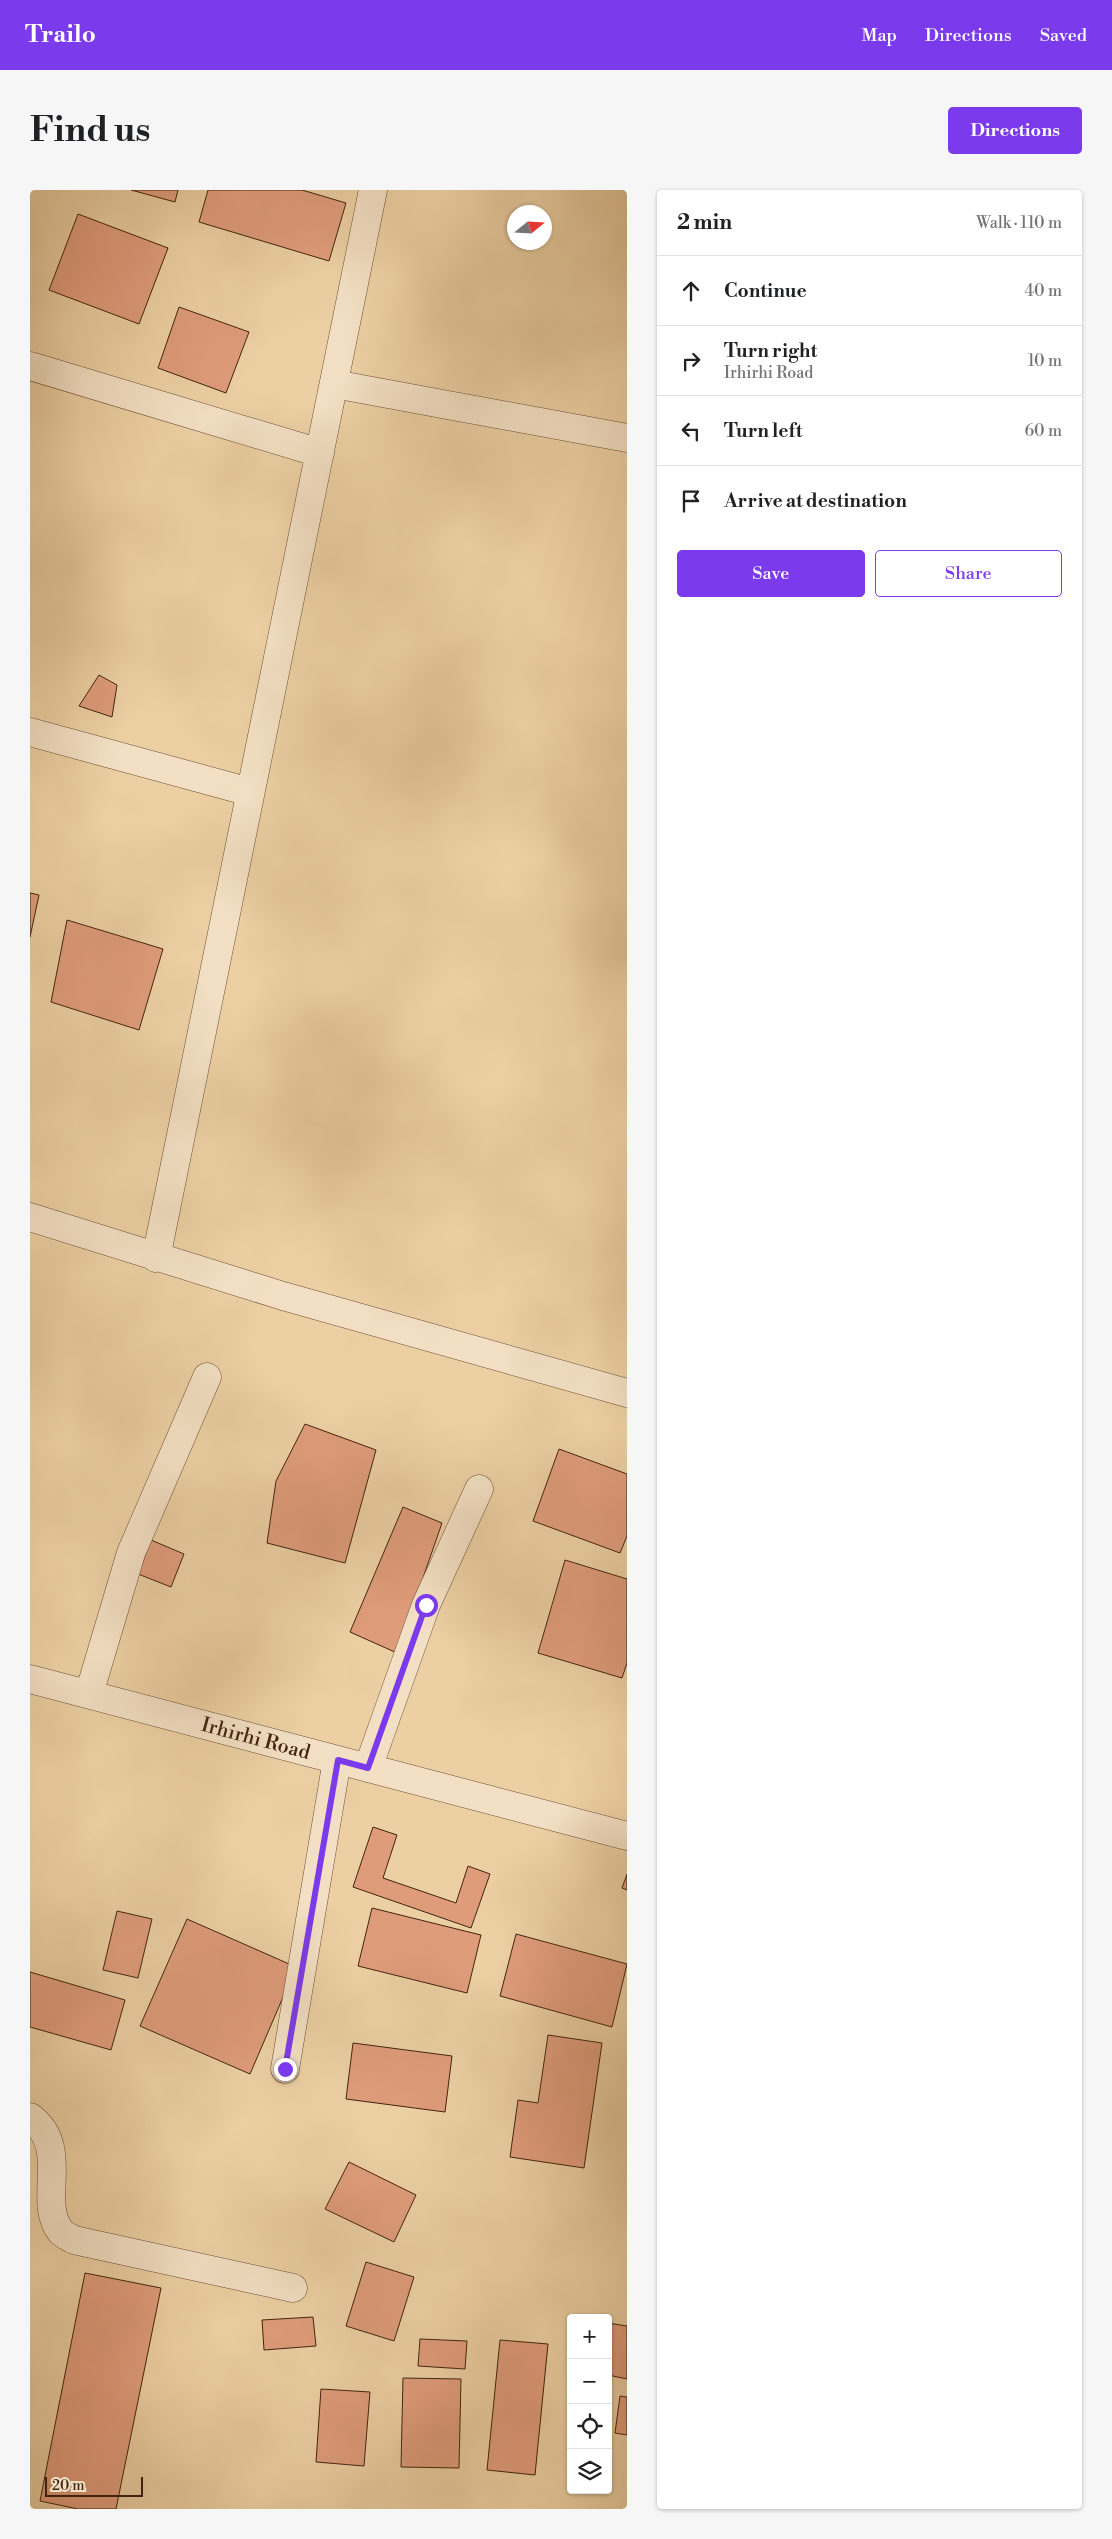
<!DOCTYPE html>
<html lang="en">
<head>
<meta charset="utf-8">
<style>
	body { margin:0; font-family:"Libre Bodoni",serif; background:#f6f6f6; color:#202124 }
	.controls { position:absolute; right:15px; bottom:15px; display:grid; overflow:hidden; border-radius:5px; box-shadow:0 1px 4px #0004 }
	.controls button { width:45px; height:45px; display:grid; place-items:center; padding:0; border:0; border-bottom:1px solid #e0e0e0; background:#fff; color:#202124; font:25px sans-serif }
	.compass { position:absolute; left:477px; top:15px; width:45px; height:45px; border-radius:50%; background:#fff; box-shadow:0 1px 4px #0004; rotate:72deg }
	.scale { position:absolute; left:15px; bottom:12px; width:98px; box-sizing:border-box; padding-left:5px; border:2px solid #422310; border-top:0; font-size:14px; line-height:18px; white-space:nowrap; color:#422310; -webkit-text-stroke:4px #f3e0c4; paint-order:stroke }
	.stop { position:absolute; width:15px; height:15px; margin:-11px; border:4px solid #7c3aed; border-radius:50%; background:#fff }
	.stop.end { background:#7c3aed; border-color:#fff; box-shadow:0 1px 5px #0008 }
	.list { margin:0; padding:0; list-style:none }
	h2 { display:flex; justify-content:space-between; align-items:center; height:65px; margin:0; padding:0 20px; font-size:21px }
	h2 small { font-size:16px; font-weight:400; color:#757577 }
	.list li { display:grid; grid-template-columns:32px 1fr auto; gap:15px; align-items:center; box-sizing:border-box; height:70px; padding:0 20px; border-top:1px solid #e0e0e0 }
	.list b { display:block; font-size:19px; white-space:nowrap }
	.list p { margin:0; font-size:16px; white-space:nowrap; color:#757577 }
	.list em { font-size:16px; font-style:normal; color:#757577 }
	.actions { display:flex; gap:10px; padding:15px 20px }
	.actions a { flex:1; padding:11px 0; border:1px solid #7c3aed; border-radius:5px; text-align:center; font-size:18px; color:#7c3aed }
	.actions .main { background:#7c3aed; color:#fff }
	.icon { flex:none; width:28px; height:28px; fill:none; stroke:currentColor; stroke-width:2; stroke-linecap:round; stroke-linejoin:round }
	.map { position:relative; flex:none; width:597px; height:2319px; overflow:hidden; border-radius:5px }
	header { display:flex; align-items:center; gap:30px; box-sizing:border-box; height:70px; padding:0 25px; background:#7c3aed; color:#fff }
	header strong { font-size:24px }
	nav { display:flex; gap:28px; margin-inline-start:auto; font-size:18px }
	.intro { display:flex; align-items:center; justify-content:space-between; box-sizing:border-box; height:120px; padding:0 30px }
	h1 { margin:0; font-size:35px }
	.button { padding:12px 22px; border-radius:5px; background:#7c3aed; color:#fff; font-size:18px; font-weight:700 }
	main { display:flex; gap:30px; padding:0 30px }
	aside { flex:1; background:#fff; border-radius:5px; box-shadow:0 1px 4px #0004 }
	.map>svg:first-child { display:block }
	.building { fill:#df9c7b; stroke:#422310 }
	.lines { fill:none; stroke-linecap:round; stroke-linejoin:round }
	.minor-casing { stroke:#6c4e35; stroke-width:29 }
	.minor { stroke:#f3e0c4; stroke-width:28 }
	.route { stroke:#7c3aed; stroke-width:6 }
	.labels { text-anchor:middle; stroke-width:4; stroke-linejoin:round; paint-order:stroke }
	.street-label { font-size:20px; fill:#422310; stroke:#f3e0c4 }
</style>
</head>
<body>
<header>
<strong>Trailo</strong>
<nav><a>Map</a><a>Directions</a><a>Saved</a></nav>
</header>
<div class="intro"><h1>Find us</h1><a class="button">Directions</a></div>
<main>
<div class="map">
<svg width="597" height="2319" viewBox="0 0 597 2319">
	<rect width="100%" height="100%" fill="#ecd0a4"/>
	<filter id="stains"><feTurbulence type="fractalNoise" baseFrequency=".004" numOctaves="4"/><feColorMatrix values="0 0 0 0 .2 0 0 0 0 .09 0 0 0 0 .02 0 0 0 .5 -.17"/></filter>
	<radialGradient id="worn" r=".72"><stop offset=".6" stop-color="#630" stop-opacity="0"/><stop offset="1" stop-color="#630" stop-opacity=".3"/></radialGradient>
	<path class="building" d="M101 0H148L145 12Z
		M178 0H272L316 13 299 71 169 32Z
		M48 24 138 58 109 134 19 100Z
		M149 117 219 142 196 203 128 178Z
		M69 485 87 495 82 527 49 516Z
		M0 703 9 705 0 747Z
		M37 730 133 759 109 840 21 812Z
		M275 1234 346 1260 315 1373 237 1353 246 1291Z
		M529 1259 597 1284V1346L590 1363 503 1331Z
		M373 1317 412 1333 367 1463 320 1442Z
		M121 1350 154 1364 141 1397 108 1384Z
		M535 1370 597 1389V1473L592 1488 508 1463Z
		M343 1637 367 1645 353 1688 426 1713 438 1676 460 1684 441 1738 323 1697Z
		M597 1684V1700L592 1698Z
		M342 1718 451 1745 437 1803 328 1776Z
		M87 1721 122 1729 108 1788 73 1780Z
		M157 1729 266 1777 220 1884 110 1836Z
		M486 1744 597 1774 582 1837 470 1806Z
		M0 1782 95 1810 81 1860 0 1837Z
		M518 1845 572 1853 554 1978 480 1967 488 1910 508 1913Z
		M323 1853 422 1866 415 1922 316 1909Z
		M319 1972 386 2005 364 2052 295 2019Z
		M336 2072 384 2087 364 2151 316 2136Z
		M55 2083 131 2098 86 2319H48L10 2311Z
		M283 2127 286 2156 234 2160 232 2130Z
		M578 2133 597 2136V2189L578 2185Z
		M390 2149 437 2151 435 2179 388 2176Z
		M470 2150 518 2154 505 2285 457 2280Z
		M373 2188 431 2189 429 2278 371 2277Z
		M291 2199 340 2202 334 2276 286 2272Z
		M590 2206 597 2207V2245L585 2243Z"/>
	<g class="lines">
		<g class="minor-casing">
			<path id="minor" d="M0 176 290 263
				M304 194 597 248
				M0 542 220 602
				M0 1027 253 1106 597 1203
				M126 1068 343 0
				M0 1489 597 1646
				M59 1504 101 1363 177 1187
				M338 1578 396 1415 449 1299
				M255 1879 307 1570
				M0 1927C42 1958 6 2011 31 2042 34 2045 41 2048 44 2050L263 2098"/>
		</g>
		<use href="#minor" class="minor"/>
	</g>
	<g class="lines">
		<path class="route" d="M255 1879 308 1570 338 1578 396 1415"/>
	</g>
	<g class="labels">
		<g class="street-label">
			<text transform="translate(226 1548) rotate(15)" y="7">Irhirhi Road</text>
		</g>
	</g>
	<rect width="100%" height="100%" filter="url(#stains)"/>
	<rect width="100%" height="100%" fill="url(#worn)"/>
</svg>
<div class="controls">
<button>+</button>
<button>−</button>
<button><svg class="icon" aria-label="locate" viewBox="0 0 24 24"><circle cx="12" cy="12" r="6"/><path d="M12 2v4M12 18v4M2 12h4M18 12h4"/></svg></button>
<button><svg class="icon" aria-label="layers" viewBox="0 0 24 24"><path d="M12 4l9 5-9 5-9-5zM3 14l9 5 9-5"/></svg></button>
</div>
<svg class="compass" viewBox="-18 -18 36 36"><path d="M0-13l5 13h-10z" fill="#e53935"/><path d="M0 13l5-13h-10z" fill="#757577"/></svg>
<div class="scale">20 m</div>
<div class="stop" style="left:396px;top:1415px"></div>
<div class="stop end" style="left:255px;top:1879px"></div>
</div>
<aside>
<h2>2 min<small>Walk · 110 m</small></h2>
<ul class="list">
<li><svg class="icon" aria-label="ahead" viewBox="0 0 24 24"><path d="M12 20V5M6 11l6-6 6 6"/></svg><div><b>Continue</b></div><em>40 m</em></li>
<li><svg class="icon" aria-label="right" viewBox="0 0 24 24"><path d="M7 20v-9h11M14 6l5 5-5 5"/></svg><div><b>Turn right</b><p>Irhirhi Road</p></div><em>10 m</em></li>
<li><svg class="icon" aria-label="left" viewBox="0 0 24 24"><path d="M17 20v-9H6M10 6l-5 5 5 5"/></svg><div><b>Turn left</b></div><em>60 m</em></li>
<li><svg class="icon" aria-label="arrive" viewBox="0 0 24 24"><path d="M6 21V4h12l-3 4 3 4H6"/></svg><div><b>Arrive at destination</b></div></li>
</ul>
<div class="actions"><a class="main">Save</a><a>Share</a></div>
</aside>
</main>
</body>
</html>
